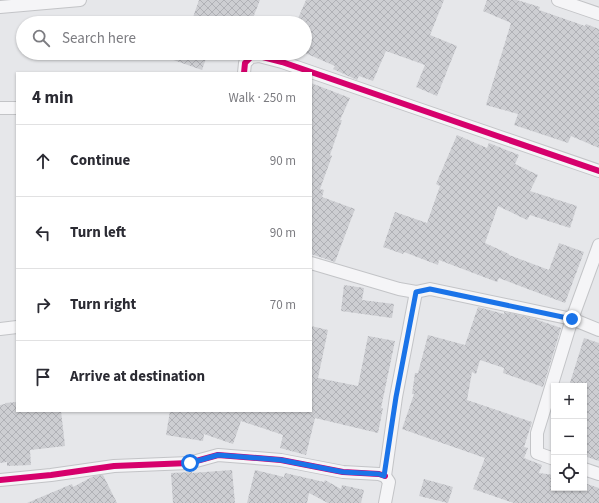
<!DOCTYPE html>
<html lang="en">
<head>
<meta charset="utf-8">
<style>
	body { margin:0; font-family:"Source Sans 3",sans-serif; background:#f7f7f7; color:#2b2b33 }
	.controls { position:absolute; right:12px; bottom:12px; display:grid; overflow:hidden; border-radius:0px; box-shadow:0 1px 3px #0004 }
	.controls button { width:36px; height:36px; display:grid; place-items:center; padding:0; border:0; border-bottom:1px solid #e1e1e2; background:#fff; color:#2b2b33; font:20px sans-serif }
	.stop { position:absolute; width:12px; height:12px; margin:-9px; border:3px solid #1a73e8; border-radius:50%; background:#fff }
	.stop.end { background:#1a73e8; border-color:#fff; box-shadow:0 1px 4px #0008 }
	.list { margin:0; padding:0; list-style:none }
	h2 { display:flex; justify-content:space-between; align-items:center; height:52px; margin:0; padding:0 16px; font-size:17px }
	h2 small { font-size:13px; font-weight:400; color:#7c7c81 }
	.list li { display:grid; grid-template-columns:26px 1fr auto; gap:12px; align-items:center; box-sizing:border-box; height:72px; padding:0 16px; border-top:1px solid #e1e1e2 }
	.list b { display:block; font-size:15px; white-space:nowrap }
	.list em { font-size:13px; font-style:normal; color:#7c7c81 }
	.icon { flex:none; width:22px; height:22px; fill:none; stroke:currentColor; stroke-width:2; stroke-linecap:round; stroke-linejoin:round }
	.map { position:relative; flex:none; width:599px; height:503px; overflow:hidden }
	.search { position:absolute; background:#fff; box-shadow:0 1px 3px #0004; left:16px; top:16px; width:296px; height:44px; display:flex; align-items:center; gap:10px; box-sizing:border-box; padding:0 14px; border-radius:22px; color:#7c7c81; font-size:15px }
	.panel { position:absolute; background:#fff; box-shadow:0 1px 3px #0004; left:16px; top:72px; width:296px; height:340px; border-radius:0px }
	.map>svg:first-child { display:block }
	.building { fill:url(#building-cross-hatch) }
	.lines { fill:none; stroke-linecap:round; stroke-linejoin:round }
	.minor-casing { stroke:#c3c4c7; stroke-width:14 }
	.minor { stroke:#f5f5f7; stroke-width:12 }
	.cycleway-casing { stroke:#f4f5f8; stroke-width:8 }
	.cycleway { stroke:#d6006c; stroke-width:6 }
	.route { stroke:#1a73e8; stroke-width:5 }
</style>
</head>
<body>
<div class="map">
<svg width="599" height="503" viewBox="0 0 599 503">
	<defs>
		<pattern id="building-cross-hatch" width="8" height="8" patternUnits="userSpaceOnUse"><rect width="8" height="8" fill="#cdced2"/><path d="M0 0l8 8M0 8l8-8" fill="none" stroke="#b0b1b6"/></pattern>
	</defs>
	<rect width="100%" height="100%" fill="#e6e7ea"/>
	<path class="building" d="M199 0H260L251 23H191Z
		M306 0H444L430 35 457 46 437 96 416 87 425 65 386 51 373 81 359 76 357 80 333 69 335 66 305 53V23H296Z
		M487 0H517L540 7 539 10 585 26 586 24 599 29V148L571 136 568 143 514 125 518 114 486 105 511 23 483 11Z
		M160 53H208L202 70 159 55Z
		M311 83 350 98 340 120H342L330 155 332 156 320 189 324 190 322 197 355 209 335 262 311 254Z
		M457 135 487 148 489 143 519 155 515 164 538 175 530 191 577 206 570 228 530 215 527 220 498 206 485 243 509 254V255L549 270 559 243 584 252 565 303 499 278 497 282 439 260 438 265 404 252 403 254 383 247 395 212 427 223 440 186 436 184Z
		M344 285 364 288 362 300 394 304 392 318 341 311Z
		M478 307 504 314V312L532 318 561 328 543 387 503 373 504 368 480 360 476 374 472 372 467 400 532 422 524 447 528 448 524 458 542 465 539 473 554 475V488H586L587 484 599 488V503H514L473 489 485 458 402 429 414 394H412L415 373H418L428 335 465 345Z
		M311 326 328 330 318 378 358 386 368 336 395 341 381 408H383L378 433 315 418 306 455 280 448 283 435 241 421 233 444 204 434 203 441 166 435 170 411H311Z
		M584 338 599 343V461L584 456V386H569Z
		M17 402V411H61L65 446 30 450 31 465 7 466V462L0 463V405L5 404V403Z
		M232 470 235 503H173L171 473 192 472V473Z
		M255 470 284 477 285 473 324 482 325 480 341 489 342 485 364 490 361 503H328L309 493 307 503H247Z
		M103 475 117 503H27L72 484 73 487 94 476Z
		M424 479 453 487 448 503 419 496Z"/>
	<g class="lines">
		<g class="minor-casing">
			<path id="minor" d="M558 0 599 14
				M0 7 80 0
				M244 73 245 63 251 57 259 56 282 62 599 171
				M0 108H17
				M311 263 399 289 416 292 430 289 572 319 599 330
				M0 329 17 327
				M554 459 537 453V433L572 319 599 245
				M584 469 599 474
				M0 480 51 475 114 466 189 463 218 455 281 460 343 472 379 474 385 476
				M385 503 389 482 385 476 396 397 416 292"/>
		</g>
		<use href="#minor" class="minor"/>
		<g class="cycleway-casing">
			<path id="cycleway" d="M244 73 245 63 251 57 259 56 282 62 599 171
				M0 480 51 475 114 466 189 463 218 455 281 460 343 472 379 474 385 476"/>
		</g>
		<use href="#cycleway" class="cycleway"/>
	</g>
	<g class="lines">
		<path class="route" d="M190 463 218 455 281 460 343 472 379 474 384 476 396 397 416 292 430 289 572 319"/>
	</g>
</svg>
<div class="controls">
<button>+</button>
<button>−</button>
<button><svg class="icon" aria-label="locate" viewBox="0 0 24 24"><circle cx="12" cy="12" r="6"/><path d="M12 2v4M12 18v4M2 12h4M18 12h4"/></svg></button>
</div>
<div class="stop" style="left:190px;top:463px"></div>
<div class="stop end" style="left:572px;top:319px"></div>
<div class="search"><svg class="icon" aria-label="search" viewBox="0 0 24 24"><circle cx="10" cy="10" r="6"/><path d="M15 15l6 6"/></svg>Search here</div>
<section class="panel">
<h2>4 min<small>Walk · 250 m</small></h2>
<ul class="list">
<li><svg class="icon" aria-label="ahead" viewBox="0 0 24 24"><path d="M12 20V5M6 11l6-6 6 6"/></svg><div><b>Continue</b></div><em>90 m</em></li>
<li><svg class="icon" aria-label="left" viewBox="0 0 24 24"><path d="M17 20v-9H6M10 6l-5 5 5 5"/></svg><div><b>Turn left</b></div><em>90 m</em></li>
<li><svg class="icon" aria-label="right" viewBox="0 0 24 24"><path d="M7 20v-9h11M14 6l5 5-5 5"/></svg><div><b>Turn right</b></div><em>70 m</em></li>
<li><svg class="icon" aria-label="arrive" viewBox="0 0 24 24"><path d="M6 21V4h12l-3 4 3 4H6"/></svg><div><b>Arrive at destination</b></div></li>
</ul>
</section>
</div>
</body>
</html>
